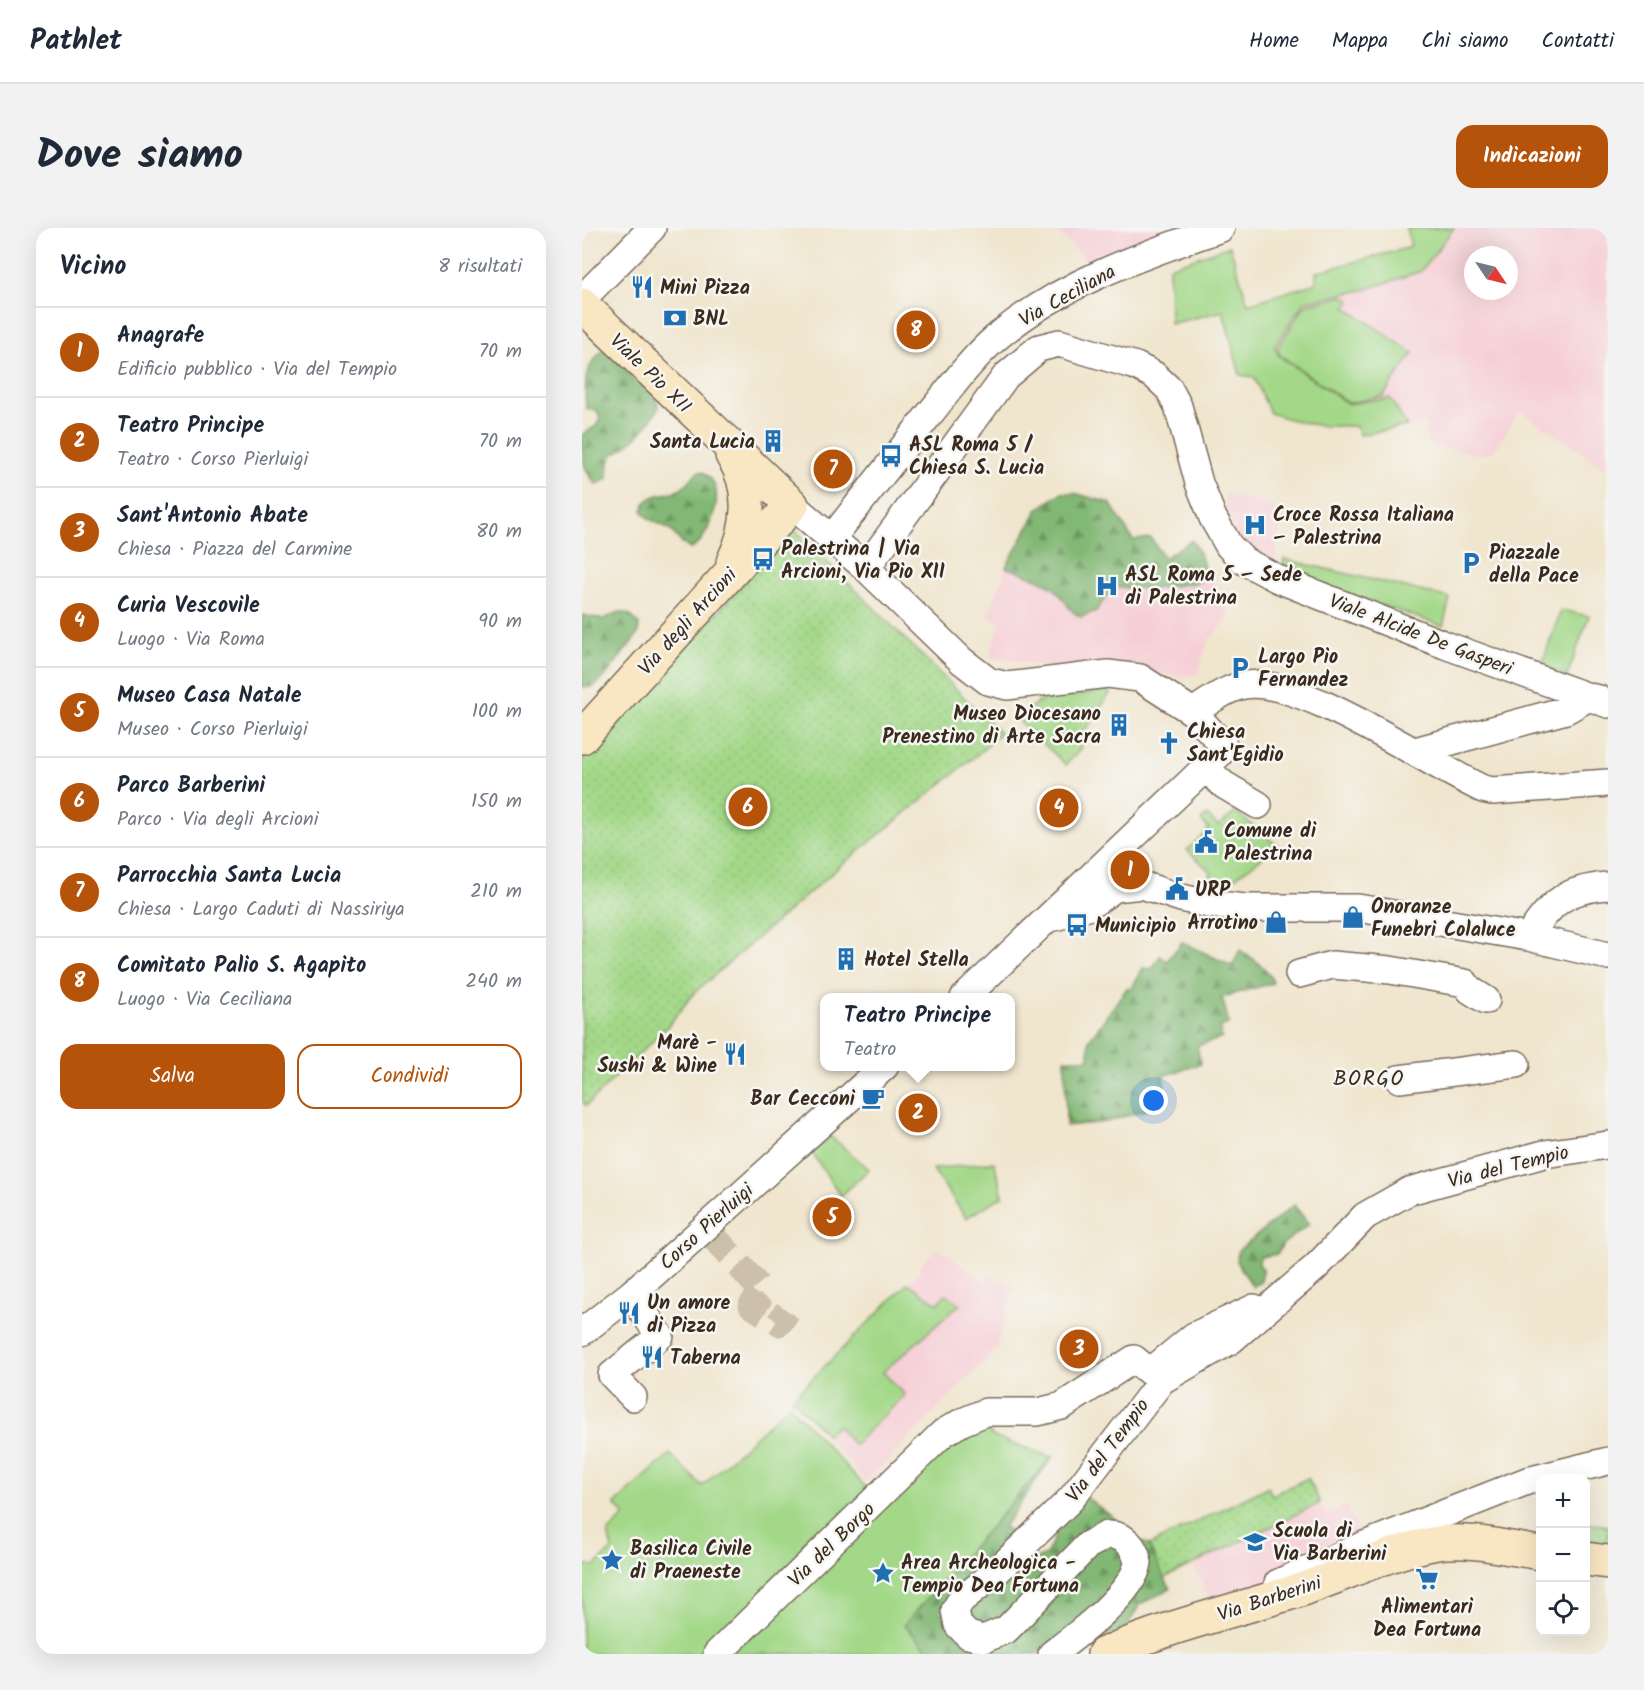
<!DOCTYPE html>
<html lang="it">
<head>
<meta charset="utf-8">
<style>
	body { margin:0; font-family:Kalam,sans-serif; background:#f2f2f3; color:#1f2937 }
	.controls { position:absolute; right:18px; bottom:18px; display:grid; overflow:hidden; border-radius:12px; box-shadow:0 6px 24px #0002 }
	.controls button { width:54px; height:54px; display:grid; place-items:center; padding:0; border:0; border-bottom:2px solid #e0e1e3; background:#fff; color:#1f2937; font:30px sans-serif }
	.compass { position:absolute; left:882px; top:18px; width:54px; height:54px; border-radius:50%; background:#fff; box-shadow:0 6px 24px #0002; rotate:125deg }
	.you { position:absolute; left:572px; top:873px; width:21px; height:21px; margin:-15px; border:4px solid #fff; border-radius:50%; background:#1a73e8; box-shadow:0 0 0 9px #1a73e833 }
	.badge { display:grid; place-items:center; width:39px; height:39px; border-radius:50%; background:#b45309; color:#fff; font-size:20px; font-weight:700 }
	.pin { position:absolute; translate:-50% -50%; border:3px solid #fff; box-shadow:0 2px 6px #0006 }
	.popup { position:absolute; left:238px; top:765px; width:195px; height:78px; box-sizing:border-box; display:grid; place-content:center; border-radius:12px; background:#fff; filter:drop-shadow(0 2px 4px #0005); font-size:20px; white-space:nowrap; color:#747a83 }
	.popup b { font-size:22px; color:#1f2937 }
	.popup::after { content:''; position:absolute; left:50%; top:100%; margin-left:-12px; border:12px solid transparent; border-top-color:#fff }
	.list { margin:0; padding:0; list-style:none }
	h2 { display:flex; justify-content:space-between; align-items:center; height:78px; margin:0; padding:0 24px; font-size:26px }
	h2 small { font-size:20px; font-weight:400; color:#747a83 }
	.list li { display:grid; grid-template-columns:39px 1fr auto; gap:18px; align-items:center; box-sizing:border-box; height:90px; padding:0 24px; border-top:2px solid #e0e1e3 }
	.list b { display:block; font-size:22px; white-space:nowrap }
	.list p { margin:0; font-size:20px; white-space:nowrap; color:#747a83 }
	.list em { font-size:20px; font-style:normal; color:#747a83 }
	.actions { display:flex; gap:12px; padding:18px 24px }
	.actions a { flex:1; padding:14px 0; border:2px solid #b45309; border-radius:18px; text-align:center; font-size:21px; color:#b45309 }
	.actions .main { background:#b45309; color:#fff }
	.icon { flex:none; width:33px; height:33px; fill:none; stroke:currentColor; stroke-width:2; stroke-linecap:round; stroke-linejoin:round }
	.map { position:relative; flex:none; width:1026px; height:1426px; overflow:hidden; border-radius:18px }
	header { display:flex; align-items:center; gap:36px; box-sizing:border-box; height:84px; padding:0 30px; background:#fff; border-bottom:2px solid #e0e1e3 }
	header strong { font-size:28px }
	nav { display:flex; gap:33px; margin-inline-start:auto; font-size:21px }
	.intro { display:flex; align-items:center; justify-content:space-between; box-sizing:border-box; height:144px; padding:0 36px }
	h1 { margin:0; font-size:42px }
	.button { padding:15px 27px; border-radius:18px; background:#b45309; color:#fff; font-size:21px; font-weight:700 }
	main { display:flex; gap:36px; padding:0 36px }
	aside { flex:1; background:#fff; border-radius:18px; box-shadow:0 6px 24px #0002 }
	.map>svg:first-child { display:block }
	.built { fill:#f6cfd5; fill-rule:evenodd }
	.grass { fill:#a3d888; stroke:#6f8153; stroke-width:1.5 }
	.forest { fill:url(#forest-firs); stroke:#5e7149; stroke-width:1.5 }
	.park { fill:url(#park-dots); stroke:#6f8153; stroke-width:1.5 }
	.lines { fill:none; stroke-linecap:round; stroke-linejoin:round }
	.street-tunnel { stroke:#ccc0aa; stroke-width:27; stroke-dasharray:27 14; stroke-linecap:butt }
	.street-casing { stroke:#7a6b5b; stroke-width:30 }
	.secondary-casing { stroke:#7a6b5b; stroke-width:36 }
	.street { stroke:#fff; stroke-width:27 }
	.secondary { stroke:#f9e7c3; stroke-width:33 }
	.labels { text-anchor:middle; stroke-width:5; stroke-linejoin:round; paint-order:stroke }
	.poi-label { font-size:20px; font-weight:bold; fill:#3b2a1e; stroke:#f6f6f2; text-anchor:start }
	.street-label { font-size:20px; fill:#3b2a1e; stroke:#f6f6f2 }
	.neighbourhood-label { font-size:21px; letter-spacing:1.5px; fill:#3b2a1e; stroke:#f6f6f2 }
</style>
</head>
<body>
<header>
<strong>Pathlet</strong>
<nav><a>Home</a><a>Mappa</a><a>Chi siamo</a><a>Contatti</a></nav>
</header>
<div class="intro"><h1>Dove siamo</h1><a class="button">Indicazioni</a></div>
<main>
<aside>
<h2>Vicino<small>8 risultati</small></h2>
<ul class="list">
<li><span class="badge">1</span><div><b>Anagrafe</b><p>Edificio pubblico · Via del Tempio</p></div><em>70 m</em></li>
<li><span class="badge">2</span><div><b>Teatro Principe</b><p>Teatro · Corso Pierluigi</p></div><em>70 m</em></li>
<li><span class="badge">3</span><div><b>Sant'Antonio Abate</b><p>Chiesa · Piazza del Carmine</p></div><em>80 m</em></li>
<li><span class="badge">4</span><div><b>Curia Vescovile</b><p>Luogo · Via Roma</p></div><em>90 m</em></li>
<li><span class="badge">5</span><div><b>Museo Casa Natale</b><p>Museo · Corso Pierluigi</p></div><em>100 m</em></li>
<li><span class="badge">6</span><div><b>Parco Barberini</b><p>Parco · Via degli Arcioni</p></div><em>150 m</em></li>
<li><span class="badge">7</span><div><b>Parrocchia Santa Lucia</b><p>Chiesa · Largo Caduti di Nassiriya</p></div><em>210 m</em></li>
<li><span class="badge">8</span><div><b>Comitato Palio S. Agapito</b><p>Luogo · Via Ceciliana</p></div><em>240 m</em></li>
</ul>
<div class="actions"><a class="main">Salva</a><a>Condividi</a></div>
</aside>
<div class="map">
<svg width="1026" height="1426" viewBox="0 0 1026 1426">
	<defs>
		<pattern id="forest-firs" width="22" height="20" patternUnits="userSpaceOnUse" patternTransform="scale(1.5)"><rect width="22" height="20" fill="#82b874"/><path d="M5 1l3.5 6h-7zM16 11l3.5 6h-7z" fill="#6c965f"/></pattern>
		<pattern id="park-dots" width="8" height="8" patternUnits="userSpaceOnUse" patternTransform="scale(1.5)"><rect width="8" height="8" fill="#a3d888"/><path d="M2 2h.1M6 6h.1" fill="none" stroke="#8dba75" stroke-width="1.8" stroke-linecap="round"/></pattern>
	</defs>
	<rect width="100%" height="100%" fill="#f6f6f2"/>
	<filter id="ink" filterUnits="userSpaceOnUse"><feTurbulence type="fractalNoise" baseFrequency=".0167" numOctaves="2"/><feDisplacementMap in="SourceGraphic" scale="12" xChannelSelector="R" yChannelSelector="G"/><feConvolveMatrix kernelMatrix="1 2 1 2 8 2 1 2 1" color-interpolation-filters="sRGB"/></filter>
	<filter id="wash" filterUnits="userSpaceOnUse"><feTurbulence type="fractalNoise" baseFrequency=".008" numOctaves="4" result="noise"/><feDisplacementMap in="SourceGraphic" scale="24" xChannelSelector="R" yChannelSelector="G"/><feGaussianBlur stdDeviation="1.35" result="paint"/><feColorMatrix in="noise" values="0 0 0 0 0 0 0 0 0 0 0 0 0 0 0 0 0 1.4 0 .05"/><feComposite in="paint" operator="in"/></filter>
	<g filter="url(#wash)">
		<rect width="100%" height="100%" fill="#f0e5cd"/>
		<path class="built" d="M471 0H602L507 35Z
			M825 0H1026V242L938 183 913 222 904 226 887 225 846 216 843 195 777 207 776 199 759 195 744 199 713 193 688 185 686 128 722 74 785 61 839 43ZM891 27H927V63H891Z
			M479 265H492L528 275 551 312 569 310 582 330 610 312 648 389 626 413 616 446 601 450 573 444 478 441 407 429 419 394 406 388 424 339 456 281Z
			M643 266 703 282 693 331 659 315 644 286Z
			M355 1019 404 1055 407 1047 432 1057 415 1117 417 1119 284 1254 210 1171 338 1043 336 1040Z
			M726 1250 743 1286 764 1277 780 1310 631 1378 611 1337 582 1350 567 1317 686 1259 690 1267Z"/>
		<path class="grass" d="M825 0H872L839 43 785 61 722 74 692 119 697 128 766 176 808 170 825 198 777 207 776 199C762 196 754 199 741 198 723 196 706 191 688 185L672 149 658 147 641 83 588 96 587 39 648 18 666 76 734 55V44L829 19Z
			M762 68 769 73 763 79 831 125 801 168 767 175 698 127 695 120 723 77Z
			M702 331 868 370 861 398 700 344Z
			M979 382 1007 388 985 448 959 439Z
			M525 462 528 465 497 512 499 520 484 537 434 490 458 473Z
			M654 584 696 618 643 657 624 666 629 644 605 622 627 601 619 592 625 587 636 598Z
			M248 908 287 941 259 968 230 925Z
			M412 934 421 968 384 990 351 941Z
			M326 1055 356 1076 363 1066 378 1076 301 1144 323 1167 272 1217 255 1197 245 1207 210 1171Z
			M207 1177 287 1263 120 1426H0V1336L13 1338 30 1321 26 1305 43 1288 33 1276 88 1226 120 1258Z
			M403 1200 412 1209 470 1229 323 1397 350 1426H149L362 1217Z"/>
		<path class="forest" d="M24 119 46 145 71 165 77 179C68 196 48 219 31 226L27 234 26 251 14 256C0 243 0 225 0 207L14 198 18 190 15 183 4 180C2 152 2 139 24 119Z
			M116 244H121C124 247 129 251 131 254 141 272 126 312 109 321 98 316 96 309 88 302 79 294 65 294 60 283 66 261 84 270 99 261 106 257 109 249 116 244Z
			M479 265H492L528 275 551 312 569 310 582 330 610 312C619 328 626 336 617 354L569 361 531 359 514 383 499 389C484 382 483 368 469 358 457 350 438 345 424 339L456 281Z
			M38 384 48 387 57 396 56 406 21 451 10 459H0V387L21 391Z
			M600 714 650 738 658 722C671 731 686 739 691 755L640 769 647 796 638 799 640 810 615 818 619 836 581 848 585 876 524 894 484 898 483 831H507V812L545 760 548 762 561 740 570 741 578 728 585 733Z
			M712 977 727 996 701 1016 695 1026 678 1029 677 1036 681 1042 679 1053 671 1059 654 1033 657 1022Z
			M470 1229 422 1299 432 1306C433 1318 436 1326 447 1334L464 1327 482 1289 501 1267 537 1294 532 1300 567 1317 588 1361 558 1376 545 1399 500 1421 498 1413 454 1426H350L322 1397Z"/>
		<path class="park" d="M212 301 418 505 401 522 256 640 112 765 84 800 4 878 0 873V532Z
			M726 1250 738 1275 582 1350 567 1317 686 1259 690 1267Z
			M1004 1295 1026 1298V1331L1004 1328Z"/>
	</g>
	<g filter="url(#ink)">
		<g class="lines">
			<path class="street-tunnel" d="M130 1007 181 1064 170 1077 197 1095 206 1083"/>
			<g class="street-casing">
				<path id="street" d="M0 71 70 0
					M210 277 284 340 380 433 406 453 425 458 526 446 558 450 611 484 641 517 638 525 623 540 382 770
					M250 310C282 269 314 229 346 188 368 161 388 132 415 109 479 55 561 27 639 0
					M284 340 424 148 457 120 477 115 554 138 572 147 587 161 596 178 617 255 631 290 647 318 662 333 696 351 863 417 1026 476
					M611 484C627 474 644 460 663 457 718 448 846 536 901 561L910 563 1026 555
					M833 523 984 482 1007 469 1017 471
					M623 540 642 557 676 577
					M473 689 505 679 533 660 560 657 599 670 627 676 663 680H776L946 709 1026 728
					M946 709C970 674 983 661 1026 658
					M717 746 750 737 808 742 883 755 888 762 904 772
					M817 851 934 836
					M49 1066 78 1108 30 1147 51 1169
					M0 1104 49 1066 303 838
					M696 1355 780 1318 945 1253 1026 1233
					M135 1426 361 1205 380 1194 404 1184H456L480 1178 552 1131 568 1144 612 1108 672 1080
					M470 1426C495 1407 551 1366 556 1335 553 1319 543 1306 525 1307L506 1317 425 1401 402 1411 386 1407 376 1397 373 1382 379 1372 414 1344 489 1271 580 1152 649 1112 734 1039 783 988 827 963 962 926 1026 917"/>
			</g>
			<g class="secondary-casing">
				<path id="secondary" d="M0 77 210 277 0 509
					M150 227C172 260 168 300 151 334
					M1004 1331 1026 1334
					M522 1426C586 1398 655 1382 721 1361 765 1346 809 1323 855 1315 888 1310 925 1320 958 1325"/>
			</g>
			<use href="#street" class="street"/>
			<use href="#secondary" class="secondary"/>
		</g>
	</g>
	<defs>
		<g id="restaurant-bare" transform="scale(1.8)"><path d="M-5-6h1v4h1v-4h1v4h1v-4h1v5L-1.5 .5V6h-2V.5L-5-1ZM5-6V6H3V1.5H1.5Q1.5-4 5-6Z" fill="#1f6fb2" stroke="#f6f6f2" stroke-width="2.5" paint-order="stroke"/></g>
		<g id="bank-bare" transform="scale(1.8)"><path d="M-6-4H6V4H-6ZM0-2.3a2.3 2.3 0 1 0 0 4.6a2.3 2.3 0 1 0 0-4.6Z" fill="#1f6fb2" stroke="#f6f6f2" stroke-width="2.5" paint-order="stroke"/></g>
		<g id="building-bare" transform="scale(1.8)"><path d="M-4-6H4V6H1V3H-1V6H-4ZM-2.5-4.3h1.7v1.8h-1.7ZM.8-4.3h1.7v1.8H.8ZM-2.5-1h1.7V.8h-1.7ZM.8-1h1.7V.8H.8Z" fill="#1f6fb2" stroke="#f6f6f2" stroke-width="2.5" paint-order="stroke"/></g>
		<g id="bus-bare" transform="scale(1.8)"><path d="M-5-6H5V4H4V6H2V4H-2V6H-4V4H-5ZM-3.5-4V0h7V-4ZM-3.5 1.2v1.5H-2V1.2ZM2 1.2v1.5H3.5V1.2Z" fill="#1f6fb2" stroke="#f6f6f2" stroke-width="2.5" paint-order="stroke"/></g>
		<g id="hospital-bare" transform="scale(1.8)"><path d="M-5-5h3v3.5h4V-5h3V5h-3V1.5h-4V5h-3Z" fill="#1f6fb2" stroke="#f6f6f2" stroke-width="2.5" paint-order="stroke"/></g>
		<g id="parking-bare" transform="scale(1.8)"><path d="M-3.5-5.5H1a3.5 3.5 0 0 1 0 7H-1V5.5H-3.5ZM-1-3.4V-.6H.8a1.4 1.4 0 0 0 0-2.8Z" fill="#1f6fb2" stroke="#f6f6f2" stroke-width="2.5" paint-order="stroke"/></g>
		<g id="church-bare" transform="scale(1.8)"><path d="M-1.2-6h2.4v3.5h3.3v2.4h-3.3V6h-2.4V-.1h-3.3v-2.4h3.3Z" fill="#1f6fb2" stroke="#f6f6f2" stroke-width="2.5" paint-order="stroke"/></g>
		<g id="civic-bare" transform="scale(1.8)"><path d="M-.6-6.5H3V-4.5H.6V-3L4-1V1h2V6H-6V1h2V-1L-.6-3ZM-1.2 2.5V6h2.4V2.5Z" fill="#1f6fb2" stroke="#f6f6f2" stroke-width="2.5" paint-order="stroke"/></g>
		<g id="shop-bare" transform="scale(1.8)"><path d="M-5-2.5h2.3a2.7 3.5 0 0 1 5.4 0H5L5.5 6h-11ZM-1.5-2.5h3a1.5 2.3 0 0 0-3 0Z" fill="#1f6fb2" stroke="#f6f6f2" stroke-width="2.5" paint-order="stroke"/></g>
		<g id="cafe-bare" transform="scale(1.8)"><path d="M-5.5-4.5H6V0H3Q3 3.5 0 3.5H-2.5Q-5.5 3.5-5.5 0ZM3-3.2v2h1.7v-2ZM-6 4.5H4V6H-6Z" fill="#1f6fb2" stroke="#f6f6f2" stroke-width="2.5" paint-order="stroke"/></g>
		<g id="school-bare" transform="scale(1.8)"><path d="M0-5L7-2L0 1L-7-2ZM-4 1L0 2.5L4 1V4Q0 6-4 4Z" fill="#1f6fb2" stroke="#f6f6f2" stroke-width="2.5" paint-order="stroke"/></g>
		<g id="sight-bare" transform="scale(1.8)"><path d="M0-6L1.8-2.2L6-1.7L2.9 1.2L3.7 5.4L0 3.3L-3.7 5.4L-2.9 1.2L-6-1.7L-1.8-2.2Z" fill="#1f6fb2" stroke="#f6f6f2" stroke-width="2.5" paint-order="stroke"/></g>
		<g id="supermarket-bare" transform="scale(1.8)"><path d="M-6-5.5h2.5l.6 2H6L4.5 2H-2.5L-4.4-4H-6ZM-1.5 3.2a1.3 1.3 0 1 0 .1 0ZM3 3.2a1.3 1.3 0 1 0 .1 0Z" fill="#1f6fb2" stroke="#f6f6f2" stroke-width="2.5" paint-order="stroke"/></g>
	</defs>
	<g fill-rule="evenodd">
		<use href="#restaurant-bare" x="60" y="59"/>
		<use href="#bank-bare" x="93" y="90"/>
		<use href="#building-bare" x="191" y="213"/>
		<use href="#bus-bare" x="309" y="228"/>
		<use href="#hospital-bare" x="673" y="297"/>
		<use href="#bus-bare" x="181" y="331"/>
		<use href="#parking-bare" x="889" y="335"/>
		<use href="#hospital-bare" x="525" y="358"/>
		<use href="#parking-bare" x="658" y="440"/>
		<use href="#building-bare" x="537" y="497"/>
		<use href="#church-bare" x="587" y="515"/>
		<use href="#civic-bare" x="624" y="614"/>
		<use href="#civic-bare" x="595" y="661"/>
		<use href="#shop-bare" x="771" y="689"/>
		<use href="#shop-bare" x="694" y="694"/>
		<use href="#bus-bare" x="495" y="697"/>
		<use href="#building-bare" x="264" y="731"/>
		<use href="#restaurant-bare" x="153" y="826"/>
		<use href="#cafe-bare" x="291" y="870"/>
		<use href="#restaurant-bare" x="47" y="1085"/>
		<use href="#restaurant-bare" x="70" y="1129"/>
		<use href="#school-bare" x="673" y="1314"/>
		<use href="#sight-bare" x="30" y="1332"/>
		<use href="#sight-bare" x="301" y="1345"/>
		<use href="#supermarket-bare" x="845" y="1351"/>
	</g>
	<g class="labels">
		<g class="poi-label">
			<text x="78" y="66">Mini Pizza</text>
			<text x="111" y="97">BNL</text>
			<text x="173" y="220" text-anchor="end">Santa Lucia</text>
			<text x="327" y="223">ASL Roma 5 /<tspan x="327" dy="23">Chiesa S. Lucia</tspan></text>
			<text x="691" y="293">Croce Rossa Italiana<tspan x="691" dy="23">– Palestrina</tspan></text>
			<text x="199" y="327">Palestrina | Via<tspan x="199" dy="23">Arcioni, Via Pio XII</tspan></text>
			<text x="907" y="331">Piazzale<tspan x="907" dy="23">della Pace</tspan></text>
			<text x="543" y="353">ASL Roma 5 – Sede<tspan x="543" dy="23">di Palestrina</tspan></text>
			<text x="676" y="435">Largo Pio<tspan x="676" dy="23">Fernandez</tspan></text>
			<text x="519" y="492" text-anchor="end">Museo Diocesano<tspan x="519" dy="23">Prenestino di Arte Sacra</tspan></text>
			<text x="605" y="510">Chiesa<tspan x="605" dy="23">Sant'Egidio</tspan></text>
			<text x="642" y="609">Comune di<tspan x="642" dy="23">Palestrina</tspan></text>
			<text x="613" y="668">URP</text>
			<text x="789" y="685">Onoranze<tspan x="789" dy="23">Funebri Colaluce</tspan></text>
			<text x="676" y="701" text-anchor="end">Arrotino</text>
			<text x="513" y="704">Municipio</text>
			<text x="282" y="738">Hotel Stella</text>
			<text x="135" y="821" text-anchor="end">Marè -<tspan x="135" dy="23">Sushi &amp; Wine</tspan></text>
			<text x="273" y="877" text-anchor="end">Bar Cecconi</text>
			<text x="65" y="1081">Un amore<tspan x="65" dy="23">di Pizza</tspan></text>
			<text x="88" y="1136">Taberna</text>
			<text x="691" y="1309">Scuola di<tspan x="691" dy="23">Via Barberini</tspan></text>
			<text x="48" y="1327">Basilica Civile<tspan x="48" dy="23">di Praeneste</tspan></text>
			<text x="319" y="1341">Area Archeologica -<tspan x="319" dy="23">Tempio Dea Fortuna</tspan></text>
			<text x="845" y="1385" text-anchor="middle">Alimentari<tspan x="845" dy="23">Dea Fortuna</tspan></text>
		</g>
		<g class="street-label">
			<text transform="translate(485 67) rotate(-29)" y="7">Via Ceciliana</text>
			<text transform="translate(69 145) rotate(44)" y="7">Viale Pio XII</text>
			<text transform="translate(105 393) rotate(-48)" y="7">Via degli Arcioni</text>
			<text transform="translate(839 406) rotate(21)" y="7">Viale Alcide De Gasperi</text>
			<text transform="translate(926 938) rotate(-14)" y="7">Via del Tempio</text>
			<text transform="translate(124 998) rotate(-42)" y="7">Corso Pierluigi</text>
			<text transform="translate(525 1222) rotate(-53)" y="7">Via del Tempio</text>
			<text transform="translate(249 1316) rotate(-44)" y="7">Via del Borgo</text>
			<text transform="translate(687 1370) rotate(-18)" y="7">Via Barberini</text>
		</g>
		<g class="neighbourhood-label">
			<text x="787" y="857">BORGO</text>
		</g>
	</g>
</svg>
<div class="controls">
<button>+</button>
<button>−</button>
<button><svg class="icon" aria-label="locate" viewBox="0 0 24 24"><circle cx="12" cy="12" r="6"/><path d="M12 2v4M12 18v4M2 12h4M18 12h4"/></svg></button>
</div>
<svg class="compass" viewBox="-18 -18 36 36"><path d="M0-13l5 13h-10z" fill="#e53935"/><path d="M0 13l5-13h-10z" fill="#747a83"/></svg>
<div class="you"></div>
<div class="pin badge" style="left:548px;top:642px">1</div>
<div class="pin badge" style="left:336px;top:885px">2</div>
<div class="popup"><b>Teatro Principe</b>Teatro</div>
<div class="pin badge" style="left:497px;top:1121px">3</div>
<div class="pin badge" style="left:477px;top:580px">4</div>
<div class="pin badge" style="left:250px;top:989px">5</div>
<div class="pin badge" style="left:166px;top:579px">6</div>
<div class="pin badge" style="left:251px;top:241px">7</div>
<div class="pin badge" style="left:334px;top:102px">8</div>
</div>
</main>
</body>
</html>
